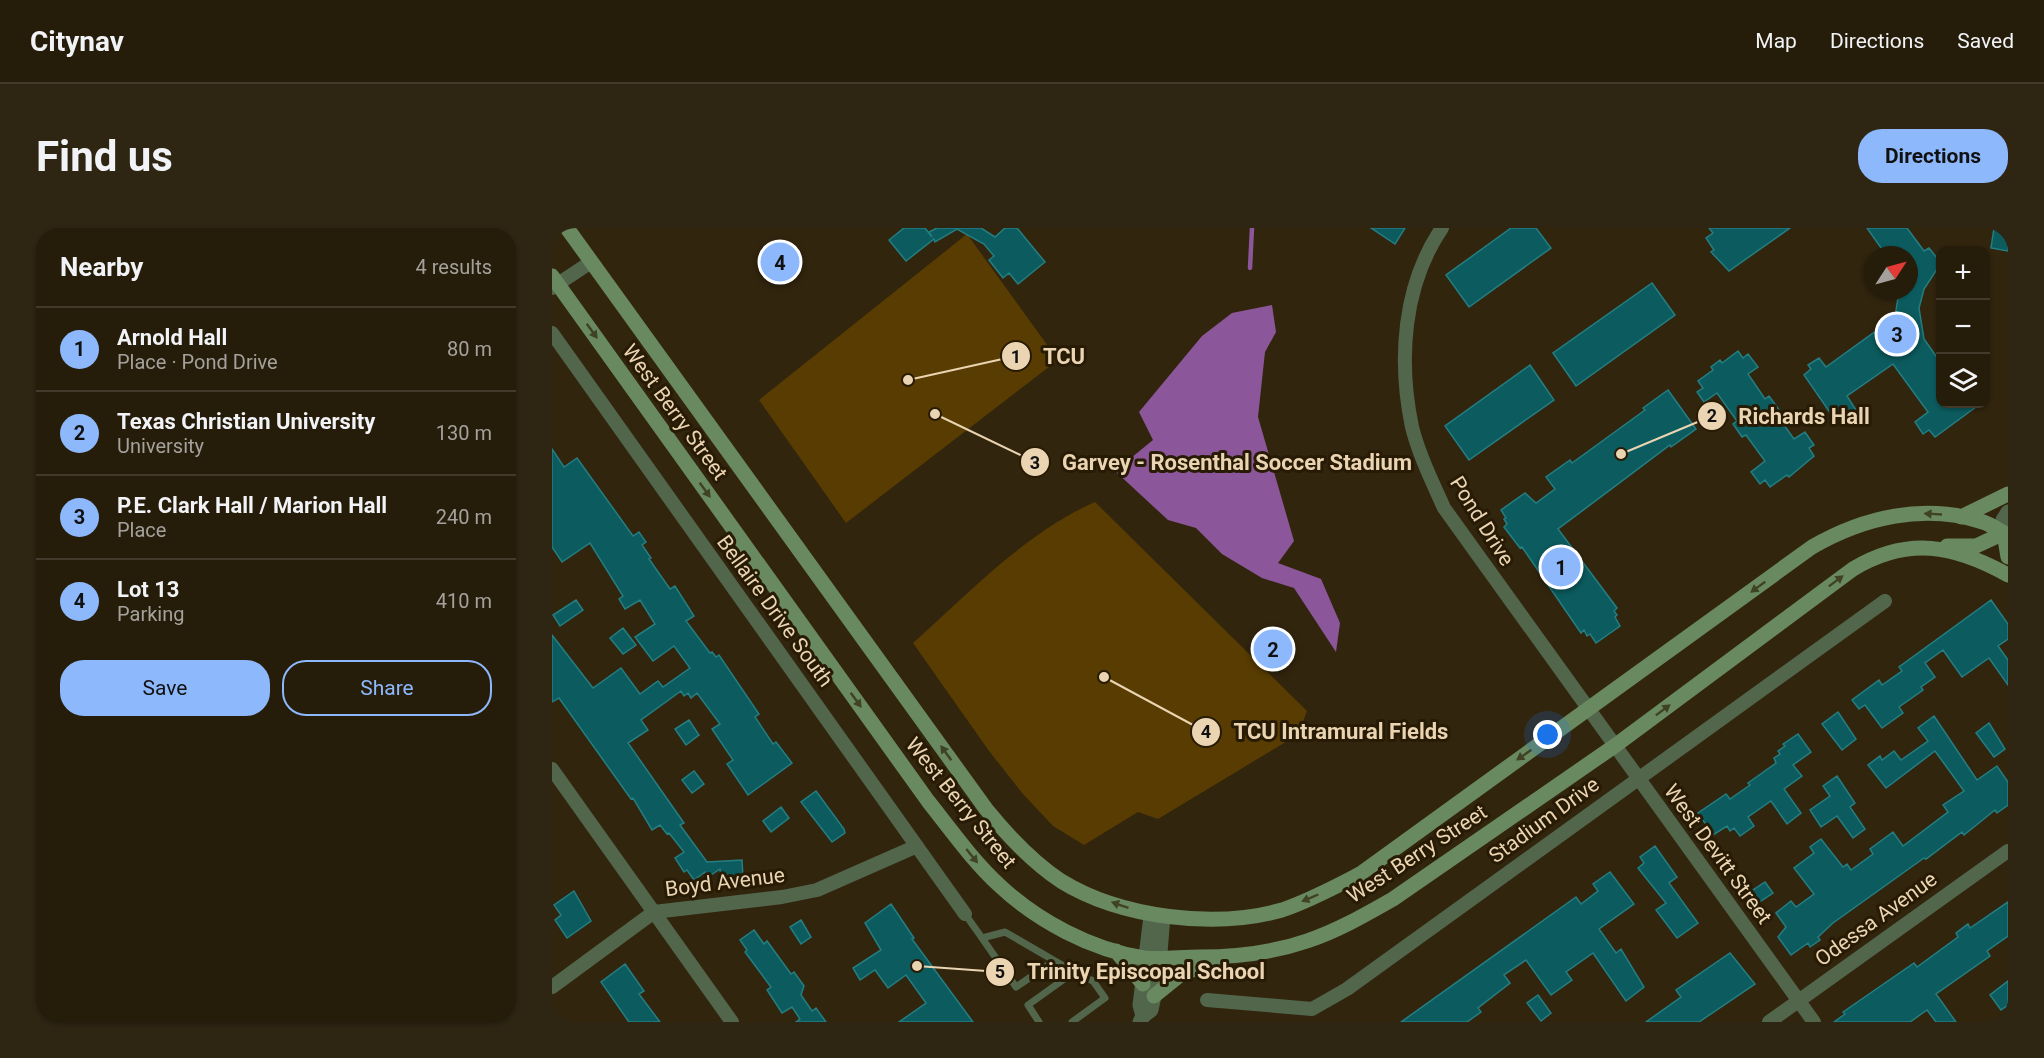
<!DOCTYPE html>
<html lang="en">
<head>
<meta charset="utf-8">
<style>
	body { margin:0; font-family:Roboto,sans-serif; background:#2e2513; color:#f1f3f6 }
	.controls { position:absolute; right:18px; top:18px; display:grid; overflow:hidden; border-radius:12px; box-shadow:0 2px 4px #0004 }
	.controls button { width:54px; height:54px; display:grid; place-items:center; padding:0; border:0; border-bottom:2px solid #423a2b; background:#261c0a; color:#f1f3f6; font:30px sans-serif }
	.compass { position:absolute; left:1312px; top:18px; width:54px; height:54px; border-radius:50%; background:#261c0a; box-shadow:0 2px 4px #0004; rotate:54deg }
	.you { position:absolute; left:996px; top:507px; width:21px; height:21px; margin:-15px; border:4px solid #fff; border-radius:50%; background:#1a73e8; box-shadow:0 0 0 9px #1a73e833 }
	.badge { display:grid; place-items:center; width:39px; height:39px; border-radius:50%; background:#8db9fc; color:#111; font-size:20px; font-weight:700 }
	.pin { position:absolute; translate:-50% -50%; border:3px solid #fff; box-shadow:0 2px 6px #0006 }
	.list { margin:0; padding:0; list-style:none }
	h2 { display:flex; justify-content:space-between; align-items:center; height:78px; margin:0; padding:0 24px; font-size:26px }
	h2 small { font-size:20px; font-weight:400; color:#a4a19c }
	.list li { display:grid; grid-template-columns:39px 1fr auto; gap:18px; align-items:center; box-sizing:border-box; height:84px; padding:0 24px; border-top:2px solid #423a2b }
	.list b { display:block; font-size:22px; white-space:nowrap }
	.list p { margin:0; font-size:20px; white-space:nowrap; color:#a4a19c }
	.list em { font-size:20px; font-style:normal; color:#a4a19c }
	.actions { display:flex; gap:12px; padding:18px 24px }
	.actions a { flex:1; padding:14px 0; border:2px solid #8db9fc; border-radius:24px; text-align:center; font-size:21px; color:#8db9fc }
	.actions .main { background:#8db9fc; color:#111 }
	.icon { flex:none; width:33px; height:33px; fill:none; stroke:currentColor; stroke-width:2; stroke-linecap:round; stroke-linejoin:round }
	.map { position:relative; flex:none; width:1456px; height:794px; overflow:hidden; border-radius:24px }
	header { display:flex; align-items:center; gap:36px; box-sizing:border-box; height:84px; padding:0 30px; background:#261c0a; border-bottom:2px solid #423a2b }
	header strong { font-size:28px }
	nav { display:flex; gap:33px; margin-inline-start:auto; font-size:21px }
	.intro { display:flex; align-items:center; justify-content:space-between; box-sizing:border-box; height:144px; padding:0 36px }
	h1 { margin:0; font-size:42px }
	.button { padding:15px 27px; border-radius:24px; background:#8db9fc; color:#111; font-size:21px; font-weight:700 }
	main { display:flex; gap:36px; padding:0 36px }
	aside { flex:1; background:#261c0a; border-radius:24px; box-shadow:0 2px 4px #0004 }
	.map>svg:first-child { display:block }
	.green { fill:#583c01 }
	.water { fill:#8c579a }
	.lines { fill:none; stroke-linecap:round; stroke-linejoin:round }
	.stream { stroke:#8c579a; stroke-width:4.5 }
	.building { fill:#0c5c5f; stroke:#247e82; stroke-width:1.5 }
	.service { stroke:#52664c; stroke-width:7 }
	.minor { stroke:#52664c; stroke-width:14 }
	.tertiary { stroke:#52664c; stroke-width:15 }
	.secondary { stroke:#698960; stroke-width:15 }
	.oneway { fill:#3f4225 }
	.labels { text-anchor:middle; stroke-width:6; stroke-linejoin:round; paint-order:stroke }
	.street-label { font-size:21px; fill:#ead4b2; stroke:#281b05 }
	.leader { fill:none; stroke:#ead4b2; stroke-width:2 }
	.callout-dot { fill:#ead4b2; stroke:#281b05; stroke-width:2 }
	.mark-label { font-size:18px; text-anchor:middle; font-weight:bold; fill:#111 }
	.callout-label { font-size:22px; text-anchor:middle; font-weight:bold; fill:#ead4b2; stroke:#281b05; stroke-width:6; stroke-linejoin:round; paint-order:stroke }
</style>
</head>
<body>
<header>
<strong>Citynav</strong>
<nav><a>Map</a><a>Directions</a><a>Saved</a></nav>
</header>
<div class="intro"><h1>Find us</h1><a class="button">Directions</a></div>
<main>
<aside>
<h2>Nearby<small>4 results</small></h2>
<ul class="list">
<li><span class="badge">1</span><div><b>Arnold Hall</b><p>Place · Pond Drive</p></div><em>80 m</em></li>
<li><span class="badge">2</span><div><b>Texas Christian University</b><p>University</p></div><em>130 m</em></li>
<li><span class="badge">3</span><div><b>P.E. Clark Hall / Marion Hall</b><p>Place</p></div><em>240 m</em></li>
<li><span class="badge">4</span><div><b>Lot 13</b><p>Parking</p></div><em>410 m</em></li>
</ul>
<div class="actions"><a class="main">Save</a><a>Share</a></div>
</aside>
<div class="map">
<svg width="1456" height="794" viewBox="0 0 1456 794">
	<rect width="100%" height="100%" fill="#32250e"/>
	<path class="green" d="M415 6 506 132 294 295 207 172Z
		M543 274 755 483 749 499 737 512 606 591 586 584 532 617 501 598 471 566 437 523 361 415C417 365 473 305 543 274Z"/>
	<path class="water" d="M720 77 724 104 713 124 706 189 742 313 726 335 769 351 788 395 784 424 742 360 710 350 670 326 644 300 616 292 563 243 601 212 587 184 650 108 680 85Z"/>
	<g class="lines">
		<path class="stream" d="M698 40 700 0"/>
	</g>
	<path class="building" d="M352 0H373L380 9 377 4 385 0H429L443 9 453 0H465L493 34 466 56 457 45 451 50 437 32 442 28 432 16 405 1 383 14 382 11 354 33 337 12Z
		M819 0H853L843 16Z
		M959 0H984L999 20 917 79 894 47Z
		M1157 0H1238L1177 43 1159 24 1162 22 1154 10 1161 5Z
		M1315 0H1355L1372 23 1377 20 1389 35 1372 61 1367 80 1372 111 1389 135V176H1428L1383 209 1377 202 1371 206 1363 194 1376 184 1341 136 1295 168 1304 182 1293 189 1289 183 1281 189 1252 147 1259 141 1256 137 1267 130 1274 139 1343 89 1347 63H1357V27H1334Z
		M1442 0H1456V23L1439 20Z
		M1100 55 1123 87 1024 158 1001 125Z
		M1186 123 1191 130 1196 126 1206 139 1196 146 1213 171 1217 168 1228 183 1224 186 1242 211 1253 204 1262 217 1257 220 1262 228 1237 249 1235 247 1218 259 1213 252 1208 256 1199 244 1213 233 1194 207 1190 209 1181 196 1185 193 1165 165 1152 174 1145 164 1151 160 1146 153 1161 142 1159 139 1168 132 1170 135Z
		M978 137 1002 172 917 232 893 198Z
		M1116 162 1144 201 1119 219 1118 217 1006 301 1065 380 1062 383 1065 387 1063 389 1068 398 1044 415 1038 406 1035 408 1032 402 1029 405 970 319 968 320 952 299 955 296 952 291 954 290 949 282 973 265 984 275 1003 261 994 249 1018 232 1020 235 1093 182 1091 180Z
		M0 221 12 239 25 230 81 308 87 304 94 314 90 317 99 330 97 331 118 361 123 358 142 388 134 393 158 425 160 424 164 429 167 427 207 486 203 489 221 516 224 514 240 535 196 567 175 536 181 532 160 501 168 496 145 465 139 470 136 465 132 468 129 463 89 492 96 502 76 515 132 595 128 597 155 634 190 632 191 650 169 652 168 641 156 649 153 644 142 652 135 642 132 644 123 630 132 624 117 605 115 606 108 597 100 602 81 570 79 571 7 470 0 474V407L41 460 69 440 88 466 106 453 111 459 138 440 122 418 101 433 83 409 103 396 88 372 73 381 67 371 71 368 38 315 10 334 0 319Z
		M24 372 31 382 8 398 1 387Z
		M1439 372 1456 396V411L1446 418 1456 432V457L1437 430 1410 449 1391 422 1373 435 1383 449 1369 459 1371 462 1347 479 1351 485 1330 500 1313 477 1307 481 1300 472 1327 452 1330 457 1350 443 1347 439Z
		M71 400 84 417 71 426 58 410Z
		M1286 484 1304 511 1290 522 1270 496Z
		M1382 488 1425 552 1445 538 1456 554V577L1445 585 1443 582 1412 607 1410 604 1374 631 1372 630 1281 695 1266 709 1268 712 1258 719 1256 715 1239 727 1226 709 1234 699 1224 685 1239 673 1244 679 1262 666 1242 640 1262 625 1258 619 1269 611 1291 639 1295 636 1299 642 1321 626 1318 621 1341 604 1351 618 1396 584 1391 577 1412 563 1383 523 1334 560 1316 537 1328 528 1330 532 1342 523 1349 532 1376 513 1366 500Z
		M137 492 147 507 134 517 123 501Z
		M1437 495 1453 521 1442 529 1424 505Z
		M1246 506 1259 524 1241 537 1250 548 1232 561 1249 585 1235 596 1219 573 1196 589 1202 598 1188 608 1182 600 1178 603 1175 598 1161 607 1146 585 1174 566 1178 571 1198 557 1196 555 1224 535 1222 530 1228 526 1226 523 1233 518 1231 516Z
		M142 543 152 556 140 565 130 552Z
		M1285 548 1303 575 1298 579 1313 601 1301 610 1285 588 1269 599 1258 582 1278 568 1271 558Z
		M264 563 292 601 293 605 280 614 249 574Z
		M229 579 237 590 219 604 211 593Z
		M1103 618 1125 649 1117 655 1146 695 1125 710 1104 682 1114 675 1086 640 1092 635 1088 629Z
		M1058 644 1082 676 1047 701 1064 725 1069 721 1092 759 1074 773 1041 725 1014 744 1020 752 999 767 974 732 952 747 958 755 926 780 929 784 915 794H849L1024 669 1029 676 1046 663 1041 656Z
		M1213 654 1221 665 1203 677 1195 666Z
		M22 663 39 693 15 710 3 692 9 687 2 677Z
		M1456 674V708L1435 723 1438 728 1384 766 1404 794H1384L1375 782 1358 794H1282L1293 786 1291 784 1362 735 1365 739 1406 709 1404 705 1416 696 1418 700Z
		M339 676 362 710 360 711 421 794H347L374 775 354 747 336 760 323 742 308 752 301 740 329 722 313 695Z
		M249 692 259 709 249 716 238 699Z
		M202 702 212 716 215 713 239 746 242 744 252 758 249 767 260 783 264 780 274 794H244L248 791 240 779 230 785 215 762 219 759 193 724 195 722 188 712Z
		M1178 725 1203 756 1147 794H1094L1129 769 1124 762Z
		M73 736 92 763 87 766 108 794H77L49 754Z
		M1456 753V777L1449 782 1438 767Z
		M986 767 999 785 989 793 975 775Z"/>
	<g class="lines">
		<path class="service" d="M413 686 430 710
			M502 733 464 759 430 710 453 704 522 744
			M487 794 476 777 522 744 541 753 553 770 520 794"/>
		<path class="minor" d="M890 0C851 57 846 132 860 199 867 227 880 253 892 280L1262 794
			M0 60 39 34
			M0 105 413 686
			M0 541 180 794
			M0 759 102 684 230 669 265 662 365 618
			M655 772 760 781 795 761 1333 373
			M1217 794 1456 623"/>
		<path class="tertiary" d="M1452 305 1451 292 1456 284
			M591 788 588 777 599 688
			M588 794 591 788 599 782 606 749 611 688"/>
		<path class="secondary" d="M15 0 434 581C456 608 480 634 509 653 569 690 663 701 730 682 757 673 783 659 808 646L1260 319C1312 289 1372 275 1431 294 1440 297 1448 303 1456 307
			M0 48 376 573C399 602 420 632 447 657 485 693 540 722 592 730 610 732 629 729 647 729 684 729 720 725 755 713 785 703 813 687 841 671L1064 517 1301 341C1356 308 1402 317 1456 347
			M1409 289 1456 266
			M1395 318H1424L1452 305 1456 329
			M564 723 591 756
			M602 768 628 747 663 732"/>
	</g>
	<defs><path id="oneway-solid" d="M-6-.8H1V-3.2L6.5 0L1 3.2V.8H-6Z" transform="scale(1.5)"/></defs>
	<g class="oneway">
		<use href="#oneway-solid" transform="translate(40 103) rotate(54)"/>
		<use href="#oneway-solid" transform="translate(153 262) rotate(54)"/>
		<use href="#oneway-solid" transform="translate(1381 286) rotate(-177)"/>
		<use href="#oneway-solid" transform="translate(1284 353) rotate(-37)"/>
		<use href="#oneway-solid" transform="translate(1206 359) rotate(144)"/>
		<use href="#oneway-solid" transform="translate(304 472) rotate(54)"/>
		<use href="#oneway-solid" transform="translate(1111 482) rotate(-37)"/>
		<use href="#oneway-solid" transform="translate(394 525) rotate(-126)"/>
		<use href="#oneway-solid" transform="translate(972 527) rotate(145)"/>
		<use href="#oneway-solid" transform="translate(420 628) rotate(51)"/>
		<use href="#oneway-solid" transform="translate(758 670) rotate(157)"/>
		<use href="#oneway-solid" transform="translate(568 677) rotate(-161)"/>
	</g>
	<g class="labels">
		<g class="street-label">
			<text transform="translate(123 184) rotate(54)" y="7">West Berry Street</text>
			<text transform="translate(930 293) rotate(58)" y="7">Pond Drive</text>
			<text transform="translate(223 383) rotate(54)" y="7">Bellaire Drive South</text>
			<text transform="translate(409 575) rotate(51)" y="7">West Berry Street</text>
			<text transform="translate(992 592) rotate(-36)" y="7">Stadium Drive</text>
			<text transform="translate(865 626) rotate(-33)" y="7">West Berry Street</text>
			<text transform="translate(1166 626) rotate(54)" y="7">West Devitt Street</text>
			<text transform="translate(173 654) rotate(-7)" y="7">Boyd Avenue</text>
			<text transform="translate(1324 691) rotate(-36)" y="7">Odessa Avenue</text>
		</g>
	</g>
	<path class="leader" d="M356 152L464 128M1069 226L1160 188M383 186L483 234M552 449L654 504M365 738L448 744"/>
	<g class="callout-dot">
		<circle cx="356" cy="152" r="6"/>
		<circle cx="1069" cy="226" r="6"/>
		<circle cx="383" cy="186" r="6"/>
		<circle cx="552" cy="449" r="6"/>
		<circle cx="365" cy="738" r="6"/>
		<circle cx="464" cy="128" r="15"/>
		<circle cx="1160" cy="188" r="15"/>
		<circle cx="483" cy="234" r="15"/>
		<circle cx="654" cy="504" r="15"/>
		<circle cx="448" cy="744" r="15"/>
	</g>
	<g class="mark-label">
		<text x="464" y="135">1</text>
		<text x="1160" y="194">2</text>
		<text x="483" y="241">3</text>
		<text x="654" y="510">4</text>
		<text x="448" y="750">5</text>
	</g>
	<g class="callout-label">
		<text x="512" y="136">TCU</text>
		<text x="1252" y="196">Richards Hall</text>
		<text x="685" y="242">Garvey - Rosenthal Soccer Stadium</text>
		<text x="789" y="511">TCU Intramural Fields</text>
		<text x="594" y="751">Trinity Episcopal School</text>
	</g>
</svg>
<div class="controls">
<button>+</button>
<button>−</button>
<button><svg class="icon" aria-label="layers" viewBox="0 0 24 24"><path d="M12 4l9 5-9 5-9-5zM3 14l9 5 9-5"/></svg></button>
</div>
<svg class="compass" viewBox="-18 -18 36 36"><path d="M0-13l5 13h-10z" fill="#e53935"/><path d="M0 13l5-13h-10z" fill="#a4a19c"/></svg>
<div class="you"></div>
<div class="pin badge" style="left:1009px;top:339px">1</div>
<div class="pin badge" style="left:721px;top:421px">2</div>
<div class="pin badge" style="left:1345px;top:106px">3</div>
<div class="pin badge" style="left:228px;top:34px">4</div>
</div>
</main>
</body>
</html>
